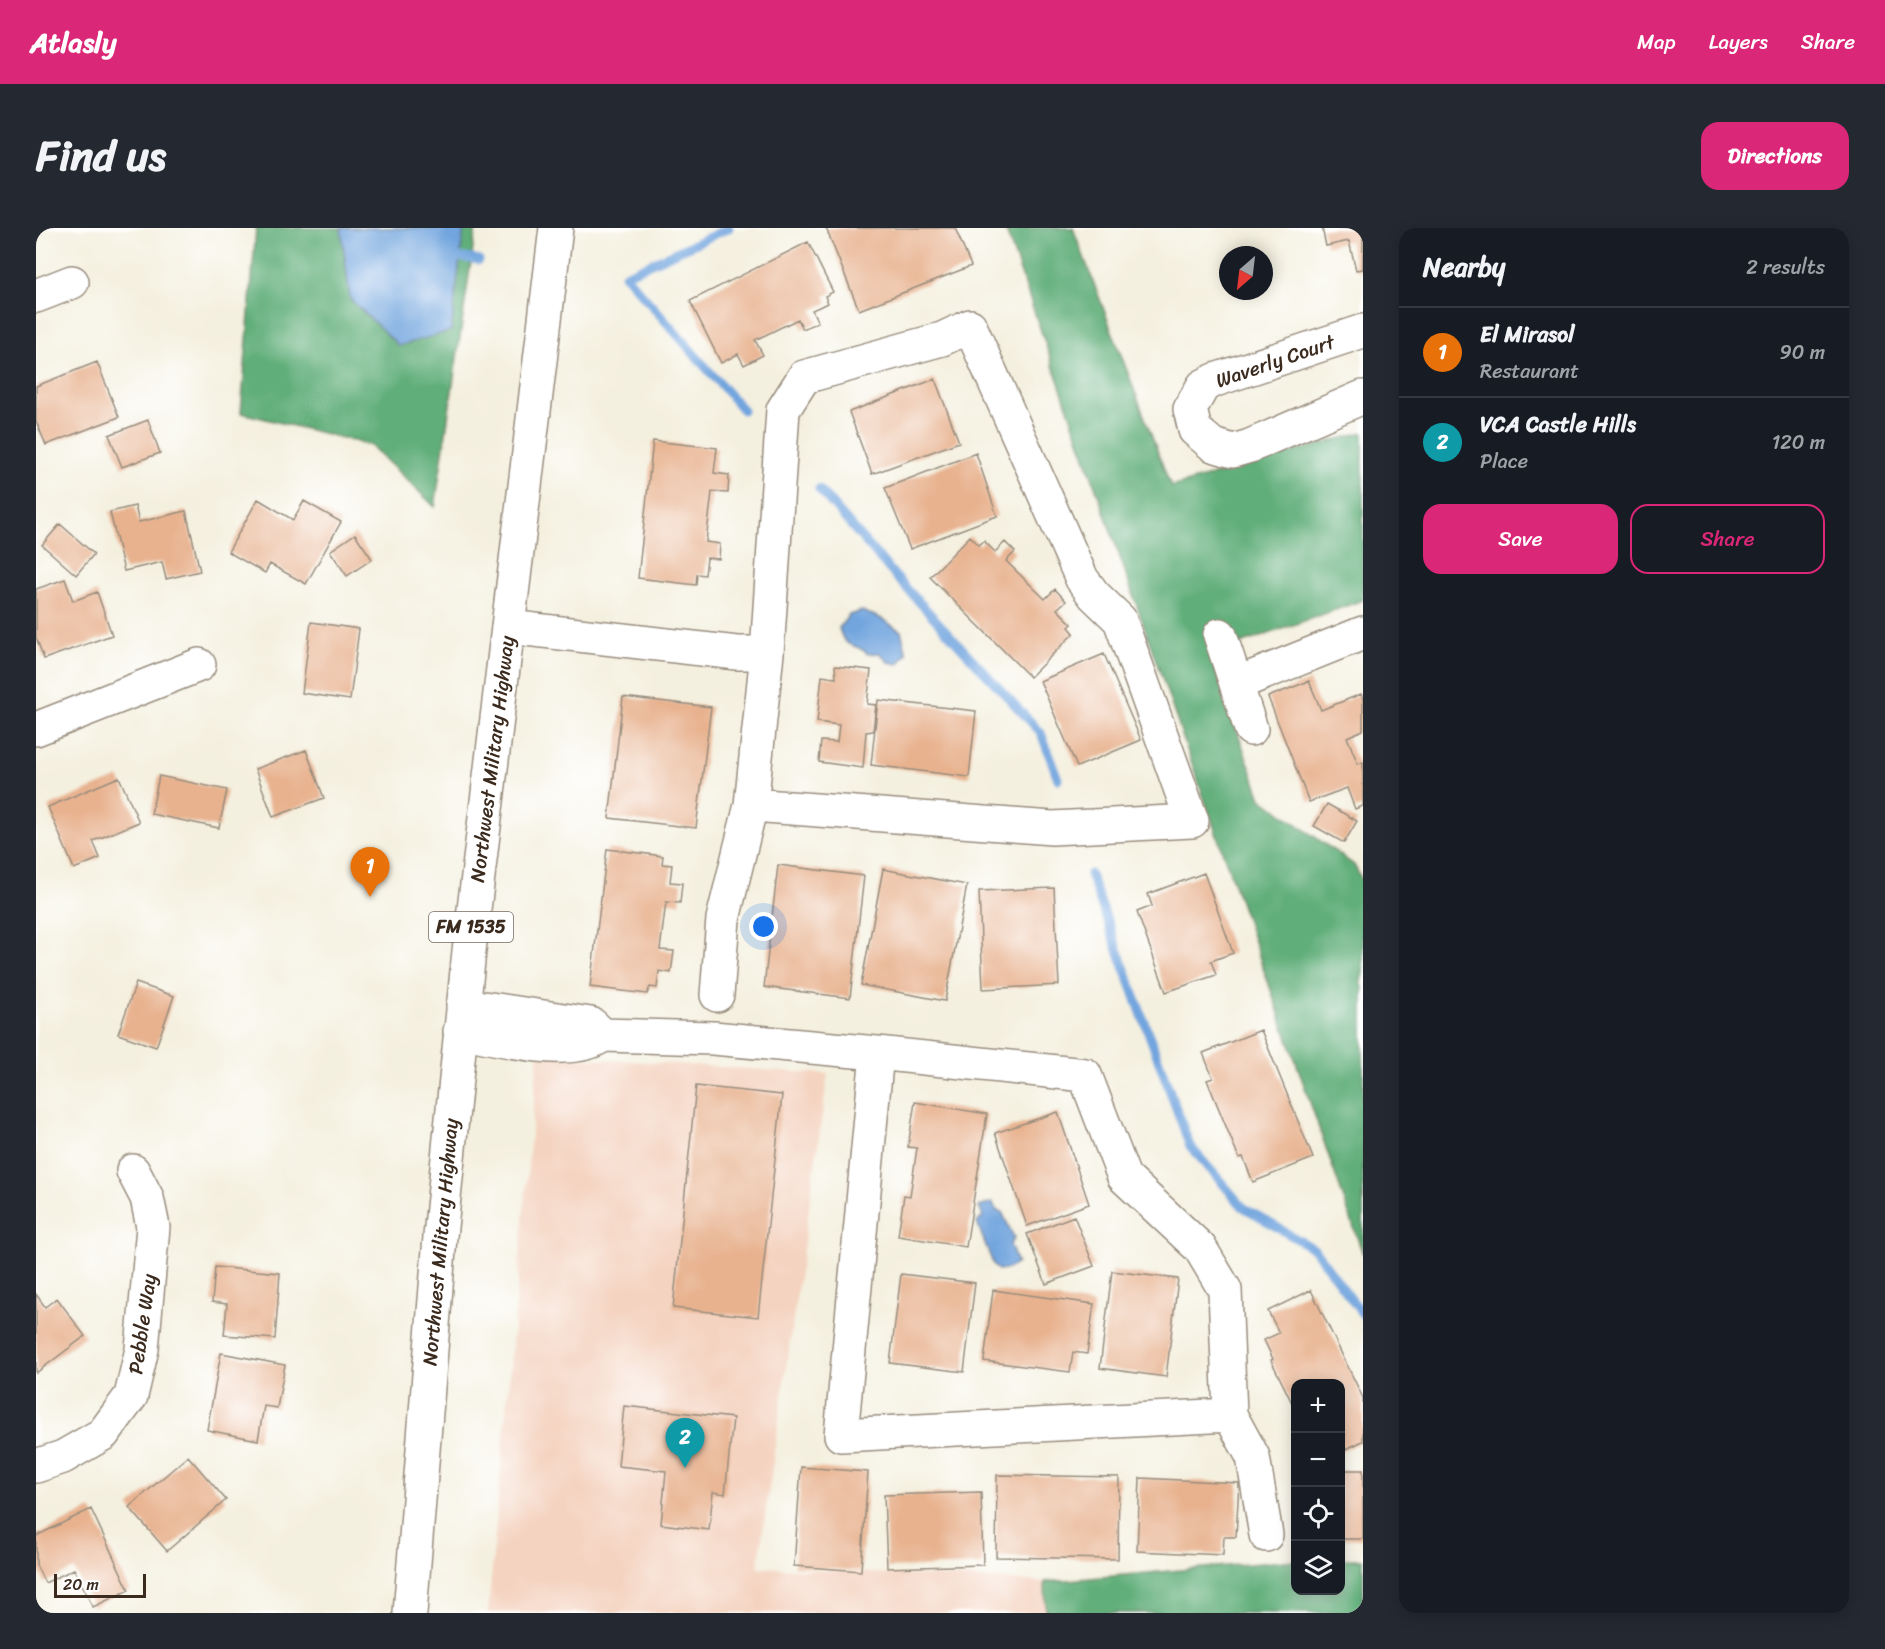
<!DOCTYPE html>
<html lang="en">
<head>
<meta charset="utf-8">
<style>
	body { margin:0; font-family:Sriracha,sans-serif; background:#242831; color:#f1f3f6 }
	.controls { position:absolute; right:18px; bottom:18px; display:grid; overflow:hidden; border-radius:12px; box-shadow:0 3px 15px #0003 }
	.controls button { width:54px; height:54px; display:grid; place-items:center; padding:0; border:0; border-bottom:2px solid #363941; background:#171b24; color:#f1f3f6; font:30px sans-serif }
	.compass { position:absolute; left:1183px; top:18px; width:54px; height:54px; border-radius:50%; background:#171b24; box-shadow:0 3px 15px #0003; rotate:208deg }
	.scale { position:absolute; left:18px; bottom:15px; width:92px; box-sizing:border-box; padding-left:6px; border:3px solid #3b2a1e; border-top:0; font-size:16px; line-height:21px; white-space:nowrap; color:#3b2a1e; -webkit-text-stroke:4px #fff; paint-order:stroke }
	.you { position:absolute; left:728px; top:699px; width:21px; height:21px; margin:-15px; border:4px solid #fff; border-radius:50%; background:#1a73e8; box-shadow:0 0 0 9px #1a73e833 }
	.badge { display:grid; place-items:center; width:39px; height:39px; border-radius:50%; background:#db2777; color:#fff; font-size:20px; font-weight:700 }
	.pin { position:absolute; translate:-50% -50px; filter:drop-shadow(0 2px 3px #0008) }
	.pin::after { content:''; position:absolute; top:32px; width:21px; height:18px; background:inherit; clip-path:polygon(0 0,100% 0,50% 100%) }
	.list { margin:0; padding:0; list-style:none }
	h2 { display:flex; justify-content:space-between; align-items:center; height:78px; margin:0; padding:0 24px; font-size:26px }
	h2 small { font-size:20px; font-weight:400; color:#9ea1a6 }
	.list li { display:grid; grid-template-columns:39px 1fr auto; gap:18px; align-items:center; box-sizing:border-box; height:90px; padding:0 24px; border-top:2px solid #363941 }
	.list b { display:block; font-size:22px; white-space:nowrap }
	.list p { margin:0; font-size:20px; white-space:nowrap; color:#9ea1a6 }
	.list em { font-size:20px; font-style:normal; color:#9ea1a6 }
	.actions { display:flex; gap:12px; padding:18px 24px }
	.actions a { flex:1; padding:14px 0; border:2px solid #db2777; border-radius:18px; text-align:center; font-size:21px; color:#db2777 }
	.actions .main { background:#db2777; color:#fff }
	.icon { flex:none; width:33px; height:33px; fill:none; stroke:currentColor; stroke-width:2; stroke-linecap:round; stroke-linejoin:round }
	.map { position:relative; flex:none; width:1327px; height:1385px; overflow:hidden; border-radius:18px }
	header { display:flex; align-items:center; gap:36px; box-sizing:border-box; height:84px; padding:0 30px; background:#db2777; color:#fff }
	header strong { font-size:28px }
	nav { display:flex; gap:33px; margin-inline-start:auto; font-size:21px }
	.intro { display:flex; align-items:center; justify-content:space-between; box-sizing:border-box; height:144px; padding:0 36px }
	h1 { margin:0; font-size:42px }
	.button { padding:15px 27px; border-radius:18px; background:#db2777; color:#fff; font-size:21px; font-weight:700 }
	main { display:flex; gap:36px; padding:0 36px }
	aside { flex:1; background:#171b24; border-radius:18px; box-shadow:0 3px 15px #0003 }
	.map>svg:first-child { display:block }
	.built { fill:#f4d3c0 }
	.forest { fill:#60ae79; stroke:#4e6c4c; stroke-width:1.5 }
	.water { fill:#72a5de; stroke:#56687e; stroke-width:1.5 }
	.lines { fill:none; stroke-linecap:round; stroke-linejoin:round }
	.stream { stroke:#72a5de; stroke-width:9 }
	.building { fill:#e8b28f }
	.minor-casing { stroke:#988d7e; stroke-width:36 }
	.major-casing { stroke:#988d7e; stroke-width:36 }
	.minor { stroke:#fff; stroke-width:33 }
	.major { stroke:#fff; stroke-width:33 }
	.labels { text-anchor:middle; stroke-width:6; stroke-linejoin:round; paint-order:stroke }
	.shield { fill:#fff; stroke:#766a62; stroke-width:1.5 }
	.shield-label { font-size:18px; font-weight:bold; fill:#3b2a1e }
	.street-label { font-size:20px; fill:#3b2a1e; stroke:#fff }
</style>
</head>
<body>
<header>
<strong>Atlasly</strong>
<nav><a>Map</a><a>Layers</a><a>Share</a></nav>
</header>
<div class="intro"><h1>Find us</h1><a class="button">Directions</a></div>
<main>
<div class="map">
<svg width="1327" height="1385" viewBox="0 0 1327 1385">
	<rect width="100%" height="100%" fill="#fff"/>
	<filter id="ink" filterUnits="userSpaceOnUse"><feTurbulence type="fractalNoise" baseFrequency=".0167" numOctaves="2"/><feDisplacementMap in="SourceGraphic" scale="12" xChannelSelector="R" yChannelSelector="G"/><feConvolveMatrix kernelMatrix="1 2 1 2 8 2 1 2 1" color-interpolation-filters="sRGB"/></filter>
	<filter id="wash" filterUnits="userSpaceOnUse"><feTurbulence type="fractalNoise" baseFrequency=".008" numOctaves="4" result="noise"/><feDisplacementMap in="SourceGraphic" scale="24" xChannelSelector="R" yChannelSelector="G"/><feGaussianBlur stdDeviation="1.35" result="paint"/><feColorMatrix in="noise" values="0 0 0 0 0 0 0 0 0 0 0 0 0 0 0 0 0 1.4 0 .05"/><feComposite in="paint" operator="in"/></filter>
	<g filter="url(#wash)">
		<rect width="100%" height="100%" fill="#f4f0df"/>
		<path class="built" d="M502 827 792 846 722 1339 1009 1354 1010 1385H452Z"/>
		<path class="forest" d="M220 0H440L399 279 334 217 205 185Z
			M969 0H1037L1135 259 1327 204V372L1174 427 1225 570 1318 637 1327 654V744L1325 755 1327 760V1026Z
			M1305 1331H1327V1385H1010L1009 1354 1259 1332 1260 1362H1304Z"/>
		<path class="water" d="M305 0H428L415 103 363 118 314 71Z
			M826 383 844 390 865 403 871 426 862 436 852 434 844 425 832 426C818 413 809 423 803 400L813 387Z
			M956 975 961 983 966 984 978 1010 974 1017 981 1035 972 1041 962 1042 958 1038 941 995 947 988 943 979Z"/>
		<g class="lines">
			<path class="stream" d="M693 0 589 47 707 182
				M414 28 443 32
				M783 261 860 349 1005 505 1022 551
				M1054 646 1154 918 1207 979 1278 1021 1327 1087"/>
		</g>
		<g id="blocks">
			<path class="building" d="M790 0H919L935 38 823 82Z
				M1286 0H1327V41L1320 42 1313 13 1290 18Z
				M772 14 797 64 789 68 792 75 776 82 782 94 767 101 762 91 719 112 727 127 708 137 702 126 685 135 654 73Z
				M61 134 83 189 10 217 0 193V158Z
				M899 151 923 214 836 246 813 184Z
				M112 192 124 225 86 239 73 207Z
				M617 213 681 220 678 245 693 247 692 265 676 264 670 314 684 316 683 331 671 330 669 347 661 346 660 357 602 350Z
				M940 225 961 288 874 321 849 260Z
				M222 271 257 292 268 273 305 294 270 356 234 336 229 345 192 324Z
				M99 278 103 294 150 283 164 343 130 351 126 334 88 343 74 284Z
				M24 296 58 326 40 347 6 317Z
				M319 306 336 331 311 348 294 323Z
				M934 308 943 317 948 313 959 324 969 314 979 324 970 333 1009 371 1019 361 1030 373 1021 381 1036 396 1033 399 1038 405 994 449 894 349Z
				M29 351 37 373 61 364 76 407 8 431 0 409V361Z
				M275 394 323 401 314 472 266 465Z
				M1068 426 1105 512 1041 539 1004 453Z
				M799 438 835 442 831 476 840 477 837 503 830 504 827 540 783 534 785 513 801 514 803 497 781 494 786 448 800 450Z
				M1273 453 1285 482 1325 466 1327 471V502L1311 509 1322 536 1327 534V578L1319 581 1311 560 1273 574 1232 469Z
				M587 469 675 479 660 600 573 590Z
				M842 472 940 483 933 549 835 537Z
				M270 522 288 570 237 589 219 541Z
				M123 548 191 562 183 600 115 586Z
				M83 549 103 594 57 613 64 630 38 641 12 579Z
				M1291 576 1321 593 1308 615 1278 598Z
				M571 621 627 628 626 636 636 637 634 654 646 655 644 675 630 674 624 722 638 723 635 745 623 743 621 760 614 759 611 766 554 759Z
				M742 637 828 648 814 770 728 759Z
				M847 641 931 657 909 773 825 757Z
				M1168 645 1197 725 1175 733 1180 747 1130 764 1101 684 1116 678 1112 666Z
				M1018 660 1023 757 947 761 943 663Z
				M100 755 138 768 120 819 82 806Z
				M1225 802 1277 930 1217 954 1207 929 1203 930 1171 852 1177 850 1167 825Z
				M660 858 746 867 722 1089 637 1080Z
				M879 874 951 886 930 1019 862 1008 868 967 874 968 881 920 872 919Z
				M1022 884 1053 976 991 998 959 905Z
				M1038 988 1058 1038 1010 1056 991 1006Z
				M179 1039 244 1045 239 1111 188 1107 191 1076 176 1074Z
				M1076 1043 1142 1051 1130 1149 1064 1140Z
				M865 1046 939 1055 928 1144 854 1135Z
				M957 1062 1058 1076 1051 1126 1037 1124 1034 1144 948 1133Z
				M1275 1062 1327 1170V1213L1304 1224V1156H1260V1183L1235 1132 1237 1131 1228 1112 1243 1105 1232 1083Z
				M0 1066 9 1079 21 1070 49 1108 0 1145Z
				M185 1125 249 1137 241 1180 228 1178 222 1212 171 1202Z
				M588 1178 697 1190 689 1266 677 1264 673 1302 625 1296 630 1243 582 1238Z
				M152 1228 190 1272 131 1323 93 1279Z
				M765 1239 832 1244 825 1343 758 1338Z
				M1304 1242H1327V1311H1304Z
				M961 1247 1083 1249 1082 1331 960 1329Z
				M1104 1250 1203 1255 1200 1309H1188L1187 1327 1101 1323Z
				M945 1264 947 1337 851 1340 848 1267Z
				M55 1281 93 1362 57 1379 38 1341 9 1355 0 1337V1308Z"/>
		</g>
	</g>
	<g filter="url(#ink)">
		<use href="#blocks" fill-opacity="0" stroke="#988d7e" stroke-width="1.5"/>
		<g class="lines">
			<g class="minor-casing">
				<path id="minor" d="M0 68 36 54
					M1327 103 1179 152 1167 158 1154 181 1159 202 1177 217 1197 223 1214 218 1327 169
					M472 399 701 425H731L747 182 768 149 906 111 934 98 1046 351 1058 367 1084 392 1156 593 1016 600 715 577 687 691 681 767
					M1184 407 1215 501
					M1200 456 1327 405
					M0 501 163 437
					M715 577 731 425
					M427 777 555 796 567 807
					M424 803C460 810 538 831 567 807L677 810 841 825 805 1207 1194 1187 1189 1062 1164 1020 1088 949 1049 847 841 825
					M1194 1187 1217 1229 1230 1307
					M0 1238 27 1229 67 1206 95 1168 106 1121 117 999 111 970 97 943"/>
			</g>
			<g class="major-casing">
				<path id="major" d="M374 1385 404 1009 433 723 520 0"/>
			</g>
			<use href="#minor" class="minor"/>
			<use href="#major" class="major"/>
		</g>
	</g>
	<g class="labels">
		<rect class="shield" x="393" y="684" width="84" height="30" rx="4.5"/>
		<g class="shield-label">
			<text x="435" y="705">FM 1535</text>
		</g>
		<g class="street-label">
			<text transform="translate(1239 133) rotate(-19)" y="7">Waverly Court</text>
			<text transform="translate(456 531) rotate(-83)" y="7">Northwest Military Highway</text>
			<text transform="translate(404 1014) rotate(-85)" y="7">Northwest Military Highway</text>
			<text transform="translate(106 1096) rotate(-82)" y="7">Pebble Way</text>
		</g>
	</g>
</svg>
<div class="controls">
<button>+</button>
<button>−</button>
<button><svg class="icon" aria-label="locate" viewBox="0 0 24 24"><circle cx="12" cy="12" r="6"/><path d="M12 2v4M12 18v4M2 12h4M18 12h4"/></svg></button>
<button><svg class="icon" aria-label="layers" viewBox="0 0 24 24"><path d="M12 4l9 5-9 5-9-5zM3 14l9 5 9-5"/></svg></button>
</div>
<svg class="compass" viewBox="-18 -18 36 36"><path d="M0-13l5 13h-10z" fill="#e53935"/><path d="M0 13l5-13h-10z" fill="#9ea1a6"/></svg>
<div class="scale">20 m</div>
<div class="you"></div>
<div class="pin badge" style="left:334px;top:669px;background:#e8710a">1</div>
<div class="pin badge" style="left:649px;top:1240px;background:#0f9aa8">2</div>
</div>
<aside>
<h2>Nearby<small>2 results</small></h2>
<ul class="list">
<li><span class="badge" style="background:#e8710a">1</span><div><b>El Mirasol</b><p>Restaurant</p></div><em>90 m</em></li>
<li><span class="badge" style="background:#0f9aa8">2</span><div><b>VCA Castle Hills</b><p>Place</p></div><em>120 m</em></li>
</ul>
<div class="actions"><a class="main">Save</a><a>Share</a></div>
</aside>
</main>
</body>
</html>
